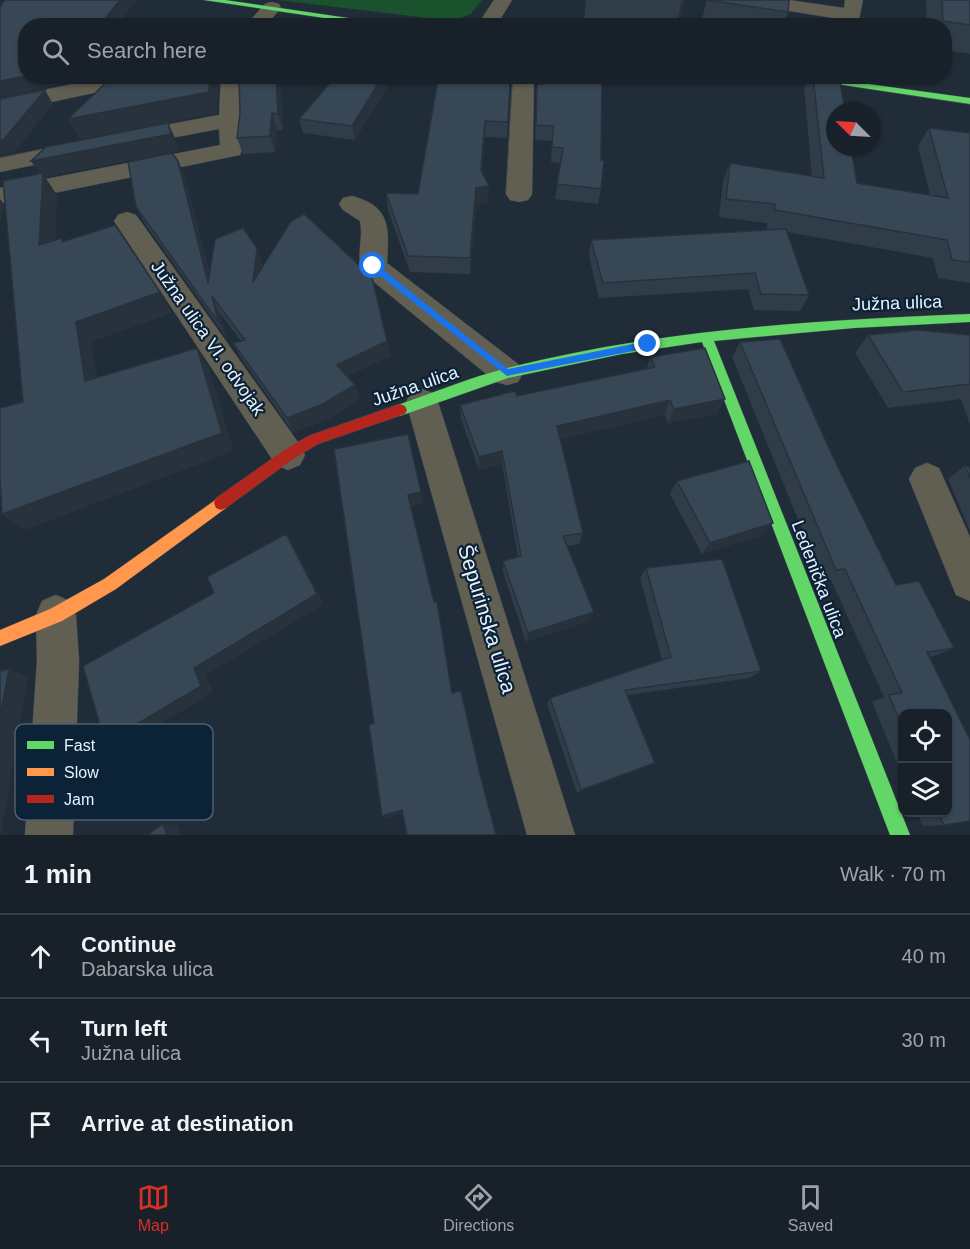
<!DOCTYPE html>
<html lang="en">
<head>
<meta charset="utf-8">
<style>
	body { margin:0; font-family:Arial,sans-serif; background:#212931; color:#f1f3f6 }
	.controls { position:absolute; right:18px; bottom:18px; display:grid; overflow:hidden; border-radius:12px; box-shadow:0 2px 4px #0004 }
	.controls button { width:54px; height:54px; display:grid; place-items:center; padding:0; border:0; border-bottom:2px solid #363e46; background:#182129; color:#f1f3f6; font:30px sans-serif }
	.compass { position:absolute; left:826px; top:102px; width:54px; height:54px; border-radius:50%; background:#182129; box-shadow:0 2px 4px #0004; rotate:294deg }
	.stop { position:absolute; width:18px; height:18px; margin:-14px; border:4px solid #1a73e8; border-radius:50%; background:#fff }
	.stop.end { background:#1a73e8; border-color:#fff; box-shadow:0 2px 6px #0008 }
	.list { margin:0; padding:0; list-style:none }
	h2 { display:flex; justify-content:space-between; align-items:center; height:78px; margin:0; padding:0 24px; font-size:26px }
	h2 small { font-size:20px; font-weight:400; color:#9fa3a8 }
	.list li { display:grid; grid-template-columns:39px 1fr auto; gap:18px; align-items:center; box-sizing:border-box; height:84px; padding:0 24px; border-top:2px solid #363e46 }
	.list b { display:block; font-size:22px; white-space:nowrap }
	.list p { margin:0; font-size:20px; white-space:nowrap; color:#9fa3a8 }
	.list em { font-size:20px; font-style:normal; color:#9fa3a8 }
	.icon { flex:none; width:33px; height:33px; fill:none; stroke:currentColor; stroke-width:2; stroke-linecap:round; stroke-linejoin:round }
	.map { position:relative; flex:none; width:970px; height:835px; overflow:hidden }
	.search { position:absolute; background:#182129; box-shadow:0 2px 4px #0004; left:18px; right:18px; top:18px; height:66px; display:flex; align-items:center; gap:15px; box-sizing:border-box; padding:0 21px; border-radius:24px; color:#9fa3a8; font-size:22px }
	.sheet { height:330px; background:#182129 }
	nav { display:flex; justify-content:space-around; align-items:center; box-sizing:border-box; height:84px; border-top:2px solid #363e46; background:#182129; font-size:16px; color:#9fa3a8 }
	nav a { display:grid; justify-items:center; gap:3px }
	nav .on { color:#d93025 }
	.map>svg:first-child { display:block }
	.green { fill:#1a522d }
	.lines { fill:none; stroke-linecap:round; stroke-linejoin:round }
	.street-casing { stroke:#3e4851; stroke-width:1 }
	.fast-casing { stroke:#3e4851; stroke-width:1 }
	.slow-casing { stroke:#3e4851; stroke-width:1 }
	.jam-casing { stroke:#3e4851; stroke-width:1 }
	.street { fill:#615e52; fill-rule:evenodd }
	.fast { fill:#63d668; fill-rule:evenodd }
	.slow { fill:#ff974d; fill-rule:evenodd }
	.jam { fill:#b3261e; fill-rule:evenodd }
	.wall { fill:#303d49 }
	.shaded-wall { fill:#27323c }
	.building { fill:#384755; stroke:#27323c; stroke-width:1.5 }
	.route { fill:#1a73e8 }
	.labels { text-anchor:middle; stroke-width:4.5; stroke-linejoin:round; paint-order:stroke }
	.street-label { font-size:18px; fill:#e7f2fd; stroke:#0c2237 }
	.near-street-label { font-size:21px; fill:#e7f2fd; stroke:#0c2237 }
	.key { fill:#0c2237; stroke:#4e6072; stroke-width:1.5 }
	.key-label { font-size:16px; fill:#e7f2fd }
</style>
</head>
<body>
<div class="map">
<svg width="970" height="835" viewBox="0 0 970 835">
	<rect width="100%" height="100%" fill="#202c37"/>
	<path class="green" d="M278 0H482L471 14 452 21Z"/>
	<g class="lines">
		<g class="street-casing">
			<path id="street" d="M494 0H512L496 26H477Z
				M743 0H789L844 8 845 0H863L859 19 852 21 752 5 746 4Z
				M272 2 279 4 281 8 265 26H245L265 4Z
				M112 76H155L152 80 145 82 0 113V99Z
				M221 76H242C242 90 245 148 240 155L0 204V188L220 145 219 129 128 146 120 144 116 139 120 134 128 132 219 115Z
				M513 76H534L532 194 528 200 519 202 510 200 506 194Z
				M78 142 86 144 90 149 86 154 0 172V158Z
				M352 196C391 206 389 228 387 263L518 364 523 373 518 382 507 385 496 382 363 273C355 258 364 238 360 221L343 210 339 204 343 198Z
				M127 212 136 215 300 445 305 455 300 465 288 470 276 465 114 221 118 215Z
				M422 389 433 393 438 402 575 835H527L406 402 411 393Z
				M927 463 939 468 970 537V601L956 595 909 479 915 468Z
				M56 595 70 601 76 615 79 661 73 835H25L37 661 36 615 42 601Z"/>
		</g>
		<g class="fast-casing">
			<path id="fast" d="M204 0H225L403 26H378Z
				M783 76H810L970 98V104Z
				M970 314V322L854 328 714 341 910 835H890L702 342 622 354 508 378 400 416 395 414 393 410 395 406C432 393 469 378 507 368 659 330 814 320 970 314Z"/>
		</g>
		<g class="slow-casing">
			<path id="slow" d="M221 496 226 498 228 503 226 508 116 589 62 621 0 646V630L50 609 104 579Z"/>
		</g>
		<g class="jam-casing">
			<path id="jam" d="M400 404 405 406 407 410 405 414 318 444 293 459 226 508 221 510 216 508 214 503 216 498 283 451 308 436Z"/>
		</g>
		<use href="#street" class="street"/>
		<use href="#fast" class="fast"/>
		<use href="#slow" class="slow"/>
		<use href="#jam" class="jam"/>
	</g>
	<path class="wall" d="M586 0H685L677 26H621L584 19Z
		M707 0 788 12 783 26H700Z
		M926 0H970V54L945 50V26H927Z
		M280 76 283 130H277L275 152 243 154 237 138Z
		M809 76H839L857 183 930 195 918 146 929 128 970 133V283L938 278 933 258 787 232 809 295 800 311 754 310 748 289 599 298 589 256 591 240 774 230 767 229V223L719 217 723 181 730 163 812 176 804 87Z
		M392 79 355 140 303 133 299 119Z
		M438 79 509 98 507 138 485 137 482 173 488 202 477 205 470 274 410 272 388 210 386 193 418 194Z
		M537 84 601 189 598 204 555 199 561 163 551 162 552 141 535 140Z
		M178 161 185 177 210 274 263 264V266L387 341 390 356 348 376 355 385 359 399 328 419 293 432 241 358 233 343 241 341 219 312 226 337 145 224 136 207Z
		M868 335H970V425L961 399 888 408 855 353Z
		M780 339 833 457 896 585 919 581 954 648 935 656 929 657 970 740V821L944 825 923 826 917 813H948V714H903V777L872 702 884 697 831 580 823 581 732 357 740 342Z
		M650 357 725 399 717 414 668 423 665 415 560 439 583 533 579 544 567 546 590 621 526 642 503 572V561L518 557 502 464 479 470 461 419 460 405 517 396 647 368Z
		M965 466 970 467V531L948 479Z
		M677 481 773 523 762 535 702 554 670 494Z
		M646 568 761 671 749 678 628 695 648 766 577 793 547 704 550 698 662 660 640 578Z"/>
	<path class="shaded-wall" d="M120 0H135L136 1 116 26H99Z
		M682 0H685L677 26H676Z
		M26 76H68V83L0 97V81Z
		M210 76H218L219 79 217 113 80 140 68 119Z
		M276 76H280L283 130 278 114Z
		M383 76H391L392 79 355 140 352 126Z
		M45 90 53 104 14 153 0 156V140Z
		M272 113 277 130 275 152 270 136Z
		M485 121V137L481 187V170Z
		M168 123 176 140 178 151 45 177 57 195 55 266 39 245 42 177 31 161Z
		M178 161 185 177 216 299 208 283Z
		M489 186 488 202 477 205 470 274V258L476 188Z
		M0 199 5 205 0 221Z
		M257 248 263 264 259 298 253 282Z
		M160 292 172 313 91 342 102 401 85 381 76 322Z
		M212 296 219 312 226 337 218 322Z
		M387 341 390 356 342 379 337 365Z
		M197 348 209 368 234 451 25 530 2 514Z
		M355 385 359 399 328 419 293 432 287 418Z
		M725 399 717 414 668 423 674 409Z
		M670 400 665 415 555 440 557 426Z
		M502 451V464L479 470V457Z
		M421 492 423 504 411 507 408 495Z
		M773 523 762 535 702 554 710 543Z
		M286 534 293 545 324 604 206 675 213 692 122 748 105 743 194 668Z
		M594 612 590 621 526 642 528 633Z
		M9 669 28 677 1 835H0V716Z
		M655 763 648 766 577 793 581 790Z
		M402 810 406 812 387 818 382 816Z
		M163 824 178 825 181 835H167Z"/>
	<path class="building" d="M5 0H120L99 26H26V76L0 81V7Z
		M707 0H789L788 12Z
		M942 0H970V25L943 21Z
		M113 76H210L209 92 68 119Z
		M239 76H276L278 114 272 113 270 136 237 138 240 114Z
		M336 76H383L352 126 299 119Z
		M545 76 602 80 601 160H604L601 189 557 184 563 148 552 147 553 126 536 125 537 84H544Z
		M813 76H839L845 111H835V147H851L857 183 948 198 929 128 970 133V262L952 260 947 240 775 210V204L726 199 730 163 824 178Z
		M438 79 510 82 508 122 485 121 481 170 489 186 476 188 470 258 408 256 386 193 418 194Z
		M45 90 4 139 0 140V99Z
		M168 123 171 134 31 161 46 147Z
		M172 153 178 161 208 283 215 239 243 228 257 248 253 282 291 221 304 214 372 277 387 341 337 365 355 385 323 404 287 418 233 343 245 340 212 296 218 322 136 207 128 162Z
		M43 173 39 245 62 238V242L115 225 160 292 76 322 85 381 197 348 222 433 2 514 0 479V408L23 402 3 181Z
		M786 229 809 295 761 294 755 273 603 283 591 240Z
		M918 330 970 335V384L903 392 868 335Z
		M780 339 833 457 896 585 919 581 954 648 927 652 970 740V821L944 825 939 813H948V714H903V728L889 695 902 693 845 569 836 570 740 342Z
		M705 348 725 399 674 409 670 400 557 426 583 533 563 536 594 612 528 633 503 561 521 556 502 451 479 457 460 405 515 391 517 396 655 367 650 357Z
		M408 434 421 492 408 495 434 602H437L452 693 461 691 480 774 496 835H407L402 810 382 816 369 725 374 723 334 449Z
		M749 461 773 523 710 543 677 481Z
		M965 466 970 467V478Z
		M286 534 317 594 194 668 201 686 105 743 83 666 214 593 207 577Z
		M722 559 761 671 625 690 655 763 581 790 550 698 671 657 646 568Z
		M9 669 0 716V671Z
		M163 824 167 835H147Z"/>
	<path class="route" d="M370 264H376L508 369 648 341 653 344 648 348 507 376 370 268Z"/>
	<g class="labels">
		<g class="street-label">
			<text transform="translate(897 303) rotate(-2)" y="6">Južna ulica</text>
			<text transform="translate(208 338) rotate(55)" y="6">Južna ulica VI. odvojak</text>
			<text transform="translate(415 386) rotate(-19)" y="6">Južna ulica</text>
			<text transform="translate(819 579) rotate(69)" y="6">Ledenička ulica</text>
		</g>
		<g class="near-street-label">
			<text transform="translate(487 619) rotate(73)" y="7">Šepurinska ulica</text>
		</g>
	</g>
	<rect x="15" y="724" width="198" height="96" rx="9" class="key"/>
	<rect x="27" y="741" width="27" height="8" fill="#63d668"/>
	<rect x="27" y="768" width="27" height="8" fill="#ff974d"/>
	<rect x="27" y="795" width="27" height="8" fill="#b3261e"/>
	<g class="key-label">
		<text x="64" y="751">Fast</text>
		<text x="64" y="778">Slow</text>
		<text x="64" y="805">Jam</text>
	</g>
</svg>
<div class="controls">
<button><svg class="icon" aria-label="locate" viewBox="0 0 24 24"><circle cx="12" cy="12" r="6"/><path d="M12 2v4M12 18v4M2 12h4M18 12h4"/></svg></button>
<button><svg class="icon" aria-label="layers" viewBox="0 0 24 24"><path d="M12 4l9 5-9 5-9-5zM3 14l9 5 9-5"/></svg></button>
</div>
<svg class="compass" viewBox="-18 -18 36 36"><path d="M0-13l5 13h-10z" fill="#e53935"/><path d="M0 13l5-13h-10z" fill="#9fa3a8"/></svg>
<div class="stop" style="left:373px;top:266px"></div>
<div class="stop end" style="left:648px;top:344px"></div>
<div class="search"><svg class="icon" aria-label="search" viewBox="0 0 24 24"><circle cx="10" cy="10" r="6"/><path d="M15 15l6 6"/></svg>Search here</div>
</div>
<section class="sheet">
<h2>1 min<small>Walk · 70 m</small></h2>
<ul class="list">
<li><svg class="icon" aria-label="ahead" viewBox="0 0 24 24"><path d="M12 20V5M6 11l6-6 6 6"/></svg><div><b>Continue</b><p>Dabarska ulica</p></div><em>40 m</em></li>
<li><svg class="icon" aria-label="left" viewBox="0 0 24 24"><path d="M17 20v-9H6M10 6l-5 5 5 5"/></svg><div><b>Turn left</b><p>Južna ulica</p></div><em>30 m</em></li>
<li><svg class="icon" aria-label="arrive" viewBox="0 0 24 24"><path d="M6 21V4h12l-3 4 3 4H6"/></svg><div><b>Arrive at destination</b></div></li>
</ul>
</section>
<nav>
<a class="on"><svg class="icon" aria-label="map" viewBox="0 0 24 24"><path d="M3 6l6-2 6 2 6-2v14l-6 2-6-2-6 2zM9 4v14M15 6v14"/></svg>Map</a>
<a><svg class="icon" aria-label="directions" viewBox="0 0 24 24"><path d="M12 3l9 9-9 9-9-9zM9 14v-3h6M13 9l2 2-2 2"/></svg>Directions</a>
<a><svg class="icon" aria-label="saved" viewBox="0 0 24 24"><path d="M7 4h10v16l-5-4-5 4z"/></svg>Saved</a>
</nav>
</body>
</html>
